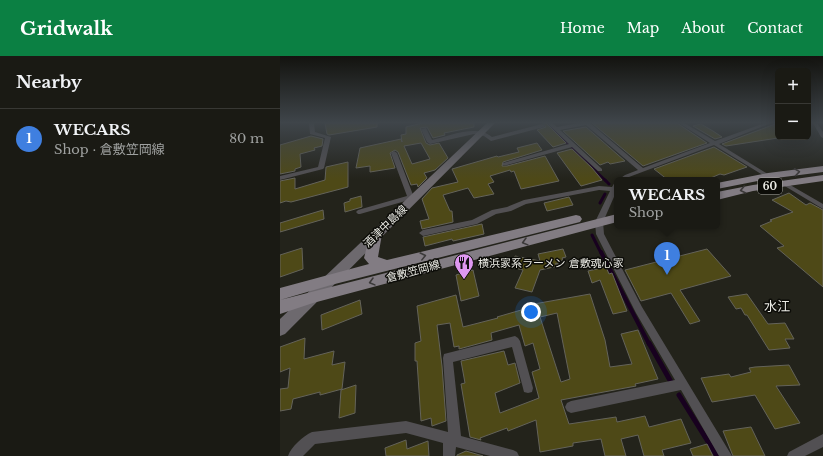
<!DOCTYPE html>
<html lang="en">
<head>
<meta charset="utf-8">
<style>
	body { margin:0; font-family:"Libre Baskerville","Noto Sans JP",serif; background:#23231d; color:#f1f3f6 }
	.controls { position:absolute; right:12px; top:12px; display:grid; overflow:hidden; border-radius:6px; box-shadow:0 4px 16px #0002 }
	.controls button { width:36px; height:36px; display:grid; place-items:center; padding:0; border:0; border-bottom:1px solid #383834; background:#1a1a14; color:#f1f3f6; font:20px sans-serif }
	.you { position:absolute; left:251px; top:256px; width:14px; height:14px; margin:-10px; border:3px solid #fff; border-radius:50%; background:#1a73e8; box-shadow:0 0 0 6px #1a73e833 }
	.badge { display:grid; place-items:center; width:26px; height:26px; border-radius:50%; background:#0b8043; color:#fff; font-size:13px; font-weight:700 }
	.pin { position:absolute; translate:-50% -33px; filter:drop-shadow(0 1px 2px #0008) }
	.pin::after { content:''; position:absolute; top:21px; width:14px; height:12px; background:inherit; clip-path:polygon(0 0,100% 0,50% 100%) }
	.popup { position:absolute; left:334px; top:121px; width:106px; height:52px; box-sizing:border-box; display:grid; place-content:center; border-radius:6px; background:#1a1a14; filter:drop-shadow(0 1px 3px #0005); font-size:13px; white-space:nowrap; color:#9fa1a0 }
	.popup b { font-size:15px; color:#f1f3f6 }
	.popup::after { content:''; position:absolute; left:50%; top:100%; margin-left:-8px; border:8px solid transparent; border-top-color:#1a1a14 }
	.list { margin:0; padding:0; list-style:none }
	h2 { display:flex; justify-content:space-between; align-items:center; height:52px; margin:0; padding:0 16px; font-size:17px }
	h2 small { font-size:13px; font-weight:400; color:#9fa1a0 }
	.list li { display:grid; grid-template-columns:26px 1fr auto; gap:12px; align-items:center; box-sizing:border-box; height:60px; padding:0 16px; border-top:1px solid #383834 }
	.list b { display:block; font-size:15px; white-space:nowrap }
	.list p { margin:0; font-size:13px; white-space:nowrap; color:#9fa1a0 }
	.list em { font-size:13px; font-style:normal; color:#9fa1a0 }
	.map { position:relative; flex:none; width:543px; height:400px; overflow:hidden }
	header { display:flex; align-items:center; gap:24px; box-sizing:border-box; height:56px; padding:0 20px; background:#0b8043; color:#fff }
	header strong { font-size:19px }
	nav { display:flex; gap:22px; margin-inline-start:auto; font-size:14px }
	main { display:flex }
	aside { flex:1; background:#1a1a14 }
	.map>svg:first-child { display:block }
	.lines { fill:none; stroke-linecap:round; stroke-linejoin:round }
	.stream-far3 { stroke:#18011f; stroke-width:2.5 }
	.stream-far2 { stroke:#18011f; stroke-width:3 }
	.stream-far1 { stroke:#18011f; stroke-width:4 }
	.stream { stroke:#18011f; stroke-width:5 }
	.building { fill:#4e4917; stroke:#64635a; fill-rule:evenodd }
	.minor { fill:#525053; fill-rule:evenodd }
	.secondary { fill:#6d696e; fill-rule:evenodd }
	.primary { fill:#827c83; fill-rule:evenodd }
	.oneway { stroke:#3b3939 }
	.labels { text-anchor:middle; stroke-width:3; stroke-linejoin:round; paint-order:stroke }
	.shield { fill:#0c0c08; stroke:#a8a8a3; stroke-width:1 }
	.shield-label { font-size:10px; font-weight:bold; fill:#ebebe5 }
	.street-label { font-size:11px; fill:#ebebe5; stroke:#0c0c08 }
	.poi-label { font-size:11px; fill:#ebebe5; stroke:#0c0c08; text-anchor:start }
	.quarter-label { font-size:13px; fill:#ebebe5; stroke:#0c0c08 }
</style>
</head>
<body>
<header>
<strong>Gridwalk</strong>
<nav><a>Home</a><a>Map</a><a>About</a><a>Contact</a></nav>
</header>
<main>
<aside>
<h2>Nearby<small></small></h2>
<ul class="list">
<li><span class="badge" style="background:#3f7fe0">1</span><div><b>WECARS</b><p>Shop · 倉敷笠岡線</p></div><em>80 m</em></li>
</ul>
</aside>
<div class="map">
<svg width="543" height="400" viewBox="0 0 543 400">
	<rect width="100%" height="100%" fill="#23231b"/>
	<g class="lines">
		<path class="stream-far3" d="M266 67 289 89
			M292 92 326 125"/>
		<path class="stream-far2" d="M325 124 329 128
			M320 147 325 138
			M312 179 321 197"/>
		<path class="stream-far1" d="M321 196 369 288"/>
		<path class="stream" d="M369 287 391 326
			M399 339 437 400"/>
	</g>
	<path class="building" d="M45 67H97V71L49 79 47 78Z
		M143 67H194V71L164 77 165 79 153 82 147 71 140 72 146 87 150 89 159 87 168 102 155 114 144 117 147 122 138 131 137 128 131 129 118 96 115 94 110 97 115 112 90 116V110L76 112 80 92 121 83 122 86 121 79 126 78V71ZM141 87 150 103 132 108 124 90Z
		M263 67H266L286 87 273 91 257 74 266 71Z
		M312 67H397L427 87 363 110Z
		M498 67V82L446 90 442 88Z
		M421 68 433 75 442 81 435 83 413 70Z
		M306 71 345 105 330 108 328 106 320 109 283 75Z
		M31 80 43 83 42 90 34 92 35 94 20 98 21 111 15 113V115L0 118V89Z
		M257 87 262 94 223 106 222 110H227L265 100 279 125 241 133 234 115 231 116 230 114 210 120 214 126 208 128 214 138 194 142 188 132 163 139 170 155H172L173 166 142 173 140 165 149 163 142 143 152 132 178 126 172 113 217 100 218 101 239 96 237 92Z
		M434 91 467 111 444 119 440 118 426 124H388L374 113Z
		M292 93 312 112 322 124 301 130 277 97Z
		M68 106V131L11 146 6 145 0 147V125L15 122V133L45 124 46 111Z
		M509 137 526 149 530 147 543 154V231L497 192 504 190 480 170 492 165 490 164 513 156 492 144Z
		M81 140 82 151 65 156 64 147 70 145V143Z
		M289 141 293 149 267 155 264 147Z
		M43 154 44 163 0 176V167Z
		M202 168 204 178 173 185 172 183 145 190 143 181Z
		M22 192 23 213 0 221V199Z
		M283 193 286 201 282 202 283 204 278 205 279 207 275 208 283 209 260 214 252 236 235 232 243 214 231 211 235 200 260 205 258 198Z
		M427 193 451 220 400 234 420 265 410 268 391 237 361 245 345 214Z
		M326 211 329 218 332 217 347 255 333 258 320 224 312 227 308 215Z
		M193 214 199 240 181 245 176 219Z
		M310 238 325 284 330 311 352 308 341 278 358 274 378 323 355 328 356 330 281 344 289 368 336 361 337 366 365 360 369 371 401 363 411 387 382 394 384 400H364L358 379 341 383 346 400H325L321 383 293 387V390L260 396 256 364 228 375 227 372 200 382 201 384 190 381 181 328 185 327 181 305 224 295 228 309 235 307 240 327 215 337 220 357 259 342 252 316 260 313 253 287 245 290 239 269 211 277 212 284 179 293V290L174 291 170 267 157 269 162 310 166 365 152 370 151 362 141 365 137 305H135V287L141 285 137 250 176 239 183 271 218 262 217 261 255 250 254 248ZM277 257 290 323 281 326 260 261Z
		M467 238 488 268 505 267 514 283H505L510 292 489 294 467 259H465L461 252 456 253 448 241Z
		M80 244 82 258 42 274 41 259Z
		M25 282 24 303 54 295 52 309 65 306 62 333 40 339V336L13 343 11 353 0 355V333L8 332 10 312 0 316V291Z
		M509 309 520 329 496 330 520 367 495 373 475 339 432 346 421 322 449 318 451 321 471 316 469 312 475 311Z
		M76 329 75 357 59 362 61 334Z
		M471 371 485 400H453L443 375Z
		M126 384 127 393 148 385 149 400H106L105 392Z
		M427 388 433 400H413L410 393Z
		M186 395 203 400H177V399Z"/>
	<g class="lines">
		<path class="minor" d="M29 67H34L35 76 51 81 44 112 43 113 0 124V120L38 111 45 82 30 78Z
			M267 67H272L277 71 299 67H310L363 112 430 87 399 67H404L435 85 485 67H491L439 88 491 120 490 121H486L434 89 349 121 345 124H338L345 119 358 114 306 69 280 74 322 113V115H318L292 91 227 109H223V107L289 88Z
			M533 67H537L543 76V82L541 81Z
			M262 68 265 70 264 71 211 85 204 80 194 78 150 88 147 86 141 73 146 72 152 84C170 80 196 68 212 81Z
			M114 95 117 97 135 144 132 146 129 144 80 158H78L76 156 78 154 127 140 111 97Z
			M337 125V134L323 166 324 178 362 251 452 400H439L401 334 291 357 287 355 285 351 287 347 291 345 395 324 356 257 316 178 315 166 330 135 319 134 246 148 231 155 216 158 197 168 143 180 139 177 143 174 192 164 212 154 227 151 244 144 319 130 332 131 335 126Z
			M505 126 543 148V153L503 129 502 128Z
			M235 280 238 282 240 285 253 332 252 336 248 337 244 336 243 332 232 291 173 306 181 380 233 394 237 396 239 400H210L176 391 175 400H163V387L126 377 35 388 23 400H8C11 391 23 380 32 376L126 365 168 376 163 302 164 298Z
			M543 378V391L525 400H507L509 396Z"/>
		<path class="secondary" d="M207 67H215L5 278 0 280V263Z"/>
		<path class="primary" d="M543 110V116L488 123 437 133V127L488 117Z
			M543 119V125L473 135 437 144V136L473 129Z
			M337 158V166L33 247 0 258V244Z
			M296 159 300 160 302 163 300 166 51 229 0 244V232L89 208 84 202 90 178 92 175 96 174 100 175 102 178 98 201 107 204Z"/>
	</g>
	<defs><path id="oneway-chevron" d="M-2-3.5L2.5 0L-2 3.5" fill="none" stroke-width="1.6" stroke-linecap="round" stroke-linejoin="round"/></defs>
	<g class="oneway">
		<use href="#oneway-chevron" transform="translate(517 116) rotate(-8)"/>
		<use href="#oneway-chevron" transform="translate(463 134) rotate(167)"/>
		<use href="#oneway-chevron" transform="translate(245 186) rotate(165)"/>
		<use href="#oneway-chevron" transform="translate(143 200) rotate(-14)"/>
		<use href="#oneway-chevron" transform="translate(92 226) rotate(165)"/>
	</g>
	<linearGradient id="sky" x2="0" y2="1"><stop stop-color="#13130f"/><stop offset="0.54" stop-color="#3f454a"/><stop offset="1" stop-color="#3f454a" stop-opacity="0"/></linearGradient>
	<rect width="543" height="123" fill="url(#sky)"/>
	<defs>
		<g id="restaurant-pin" transform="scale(1)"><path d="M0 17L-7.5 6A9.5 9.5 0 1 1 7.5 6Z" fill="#df98f1" stroke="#0c0c08"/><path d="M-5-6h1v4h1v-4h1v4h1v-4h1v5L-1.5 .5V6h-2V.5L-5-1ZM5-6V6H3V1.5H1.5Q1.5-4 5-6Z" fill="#111"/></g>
	</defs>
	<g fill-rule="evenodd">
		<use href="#restaurant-pin" x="184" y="207"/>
	</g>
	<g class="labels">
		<rect class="shield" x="478" y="122" width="24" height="16" rx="3"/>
		<g class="shield-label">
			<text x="490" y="134">60</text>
		</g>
		<g class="street-label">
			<text transform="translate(105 170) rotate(-44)" y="4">酒津中島線</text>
			<text transform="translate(133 215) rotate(-15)" y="4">倉敷笠岡線</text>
		</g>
		<g class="poi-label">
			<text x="198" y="211">横浜家系ラーメン 倉敷魂心家</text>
		</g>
		<g class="quarter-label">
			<text x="497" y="255">水江</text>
		</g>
	</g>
</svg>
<div class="controls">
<button>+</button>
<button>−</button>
</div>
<div class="you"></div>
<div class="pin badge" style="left:387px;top:219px;background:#3f7fe0">1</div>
<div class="popup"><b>WECARS</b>Shop</div>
</div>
</main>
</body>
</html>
